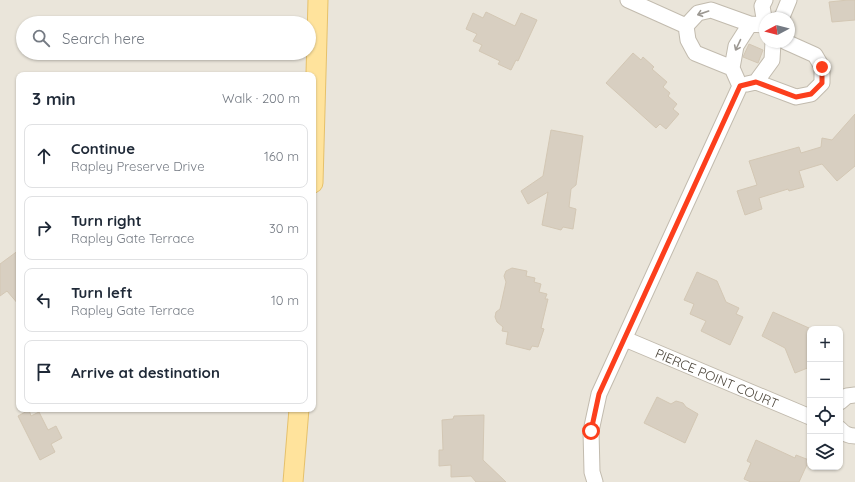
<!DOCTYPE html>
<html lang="en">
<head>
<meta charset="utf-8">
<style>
	body { margin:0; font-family:Quicksand,sans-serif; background:#f2f2f3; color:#1f2937 }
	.controls { position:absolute; right:12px; bottom:12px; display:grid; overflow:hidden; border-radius:8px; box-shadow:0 1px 3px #0004 }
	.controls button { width:36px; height:36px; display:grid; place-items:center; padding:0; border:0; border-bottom:1px solid #e0e1e3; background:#fff; color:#1f2937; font:20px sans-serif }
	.compass { position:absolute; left:759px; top:12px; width:36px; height:36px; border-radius:50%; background:#fff; box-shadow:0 1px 3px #0004; rotate:263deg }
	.stop { position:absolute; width:12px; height:12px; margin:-9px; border:3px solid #fc3f1d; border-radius:50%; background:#fff }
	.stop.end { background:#fc3f1d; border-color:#fff; box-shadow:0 1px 4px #0008 }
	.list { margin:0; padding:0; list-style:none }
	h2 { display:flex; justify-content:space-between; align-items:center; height:52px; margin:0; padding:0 16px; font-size:17px }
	h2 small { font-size:13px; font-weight:400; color:#747a83 }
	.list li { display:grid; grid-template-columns:26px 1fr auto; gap:12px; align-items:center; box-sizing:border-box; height:64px; margin:0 8px 8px; padding:0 8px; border:1px solid #e0e1e3; border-radius:8px }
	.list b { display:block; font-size:15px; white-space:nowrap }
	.list p { margin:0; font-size:13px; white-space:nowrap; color:#747a83 }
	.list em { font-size:13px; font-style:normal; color:#747a83 }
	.icon { flex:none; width:22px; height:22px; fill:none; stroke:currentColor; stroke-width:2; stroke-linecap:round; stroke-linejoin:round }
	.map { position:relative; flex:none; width:855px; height:482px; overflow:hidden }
	.search { position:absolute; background:#fff; box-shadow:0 1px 3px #0004; left:16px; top:16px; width:300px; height:44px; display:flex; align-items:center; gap:10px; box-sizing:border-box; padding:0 14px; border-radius:22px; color:#747a83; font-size:15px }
	.panel { position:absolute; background:#fff; box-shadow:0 1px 3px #0004; left:16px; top:72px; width:300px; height:340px; border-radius:8px }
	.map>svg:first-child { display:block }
	.residential { fill:#eae5da; fill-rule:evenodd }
	.building { fill:#d8cfc1; stroke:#d3c7b4 }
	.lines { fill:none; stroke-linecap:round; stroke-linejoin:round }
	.minor-casing { stroke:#c2bbae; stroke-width:17 }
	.major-casing { stroke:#e6c16a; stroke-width:21 }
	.minor { stroke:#fff; stroke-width:15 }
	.major { stroke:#ffe39c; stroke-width:19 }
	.oneway { stroke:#9c9892 }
	.route { stroke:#fc3f1d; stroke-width:5 }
	.labels { text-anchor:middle; stroke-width:3.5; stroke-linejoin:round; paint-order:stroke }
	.street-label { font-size:13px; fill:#4b4439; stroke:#fff }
</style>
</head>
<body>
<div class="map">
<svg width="855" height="482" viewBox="0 0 855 482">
	<rect width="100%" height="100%" fill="#f6f3ec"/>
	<path class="residential" d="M0 0H855V482H0ZM765 18H789V42H765ZM23 23H309V53H23ZM19 75H313V409H19ZM810 329H840V467H810Z"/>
	<path class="building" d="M848 0H855V20L832 22 829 2Z
		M486 12 515 26 521 13 537 20 518 61 516 60 511 70 498 64 500 61 479 51 482 45 473 41 477 34 466 29 473 13 483 18Z
		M749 44 763 50 758 63 743 57Z
		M633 53 641 60 643 57 654 67 652 69 667 82 663 87 670 93 668 96 677 104 673 109 679 114 666 129 660 124 656 128 606 83Z
		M855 114V166L837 181 822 164 799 171 804 187 789 191 788 189 759 198 762 209 745 215 737 191 757 185 749 161 799 147 801 153 821 147 822 138 832 140Z
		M551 130 583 136 576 185 571 189 569 207 576 209 573 229 563 227 561 230 542 225 548 192 528 204 521 191 543 176Z
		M19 250V305L7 291 0 296V264Z
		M512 268 527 271 526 276 535 278 534 282 541 284 539 292 547 294 545 299H548L541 328 544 329 538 347 532 346 530 350 506 344 508 332 502 331 503 327 497 322 495 317 496 312 500 309 506 282 504 276 506 271Z
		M697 272 717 281 726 302 739 308 736 314 743 317 730 345 701 331 706 321 690 314 694 304 684 300Z
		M773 312 809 328 810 332V367L795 373 785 348 762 336Z
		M657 397 671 404 676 401 683 403 686 407 698 414 685 443 644 423Z
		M29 410 31 416 39 412 48 430 56 426 62 438 51 444 55 452 40 460 18 416Z
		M484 415 483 460 506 482H476L471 476 451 477V465L439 466V450H443L442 420 453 419 454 416Z
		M756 440 795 458 796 455 809 460 799 482H751L744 479 751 463 747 461Z"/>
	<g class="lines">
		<g class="minor-casing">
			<path id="minor" d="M628 0 686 26
				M765 0 762 6 765 24
				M780 18 782 17 789 0
				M732 68 695 53 688 40 686 26 698 13 711 10 750 24
				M756 82 796 97 811 94 822 83V67L815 55 786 42
				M747 84 756 82 772 60 773 42
				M625 339 810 417
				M840 402 847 396 855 395
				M840 429C844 434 849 436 855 436
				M595 482 592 472 591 431 599 394 740 86 732 68 736 46 750 24 765 25"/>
		</g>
		<g class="major-casing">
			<path id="major" d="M313 183 318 0
				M293 482 299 409"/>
		</g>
		<use href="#minor" class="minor"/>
		<use href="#major" class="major"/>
	</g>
	<defs><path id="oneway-shaft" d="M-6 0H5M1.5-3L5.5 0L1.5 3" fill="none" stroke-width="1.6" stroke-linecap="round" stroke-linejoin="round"/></defs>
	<g class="oneway">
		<use href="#oneway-shaft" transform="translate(703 13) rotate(161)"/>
		<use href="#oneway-shaft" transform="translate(738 45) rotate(115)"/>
	</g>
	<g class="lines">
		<path class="route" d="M591 431 599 394 740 86 756 82 796 97 811 94 822 83V67"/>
	</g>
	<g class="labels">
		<g class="street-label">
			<text transform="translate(717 378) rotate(23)" y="5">PIERCE POINT COURT</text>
		</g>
	</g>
</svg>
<div class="controls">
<button>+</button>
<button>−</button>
<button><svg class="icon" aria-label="locate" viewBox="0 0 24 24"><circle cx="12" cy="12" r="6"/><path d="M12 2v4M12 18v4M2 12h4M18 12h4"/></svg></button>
<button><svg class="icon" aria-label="layers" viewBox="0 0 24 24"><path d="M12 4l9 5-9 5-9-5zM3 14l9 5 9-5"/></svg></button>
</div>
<svg class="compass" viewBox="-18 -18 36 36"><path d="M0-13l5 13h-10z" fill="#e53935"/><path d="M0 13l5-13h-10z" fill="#747a83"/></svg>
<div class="stop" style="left:591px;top:431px"></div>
<div class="stop end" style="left:822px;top:67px"></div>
<div class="search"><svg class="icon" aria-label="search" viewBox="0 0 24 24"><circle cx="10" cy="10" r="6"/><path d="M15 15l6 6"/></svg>Search here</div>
<section class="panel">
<h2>3 min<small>Walk · 200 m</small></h2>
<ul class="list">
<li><svg class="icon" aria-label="ahead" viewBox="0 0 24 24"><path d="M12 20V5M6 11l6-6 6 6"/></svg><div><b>Continue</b><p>Rapley Preserve Drive</p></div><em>160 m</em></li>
<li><svg class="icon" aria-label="right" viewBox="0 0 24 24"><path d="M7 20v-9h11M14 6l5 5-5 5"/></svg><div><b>Turn right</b><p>Rapley Gate Terrace</p></div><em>30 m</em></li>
<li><svg class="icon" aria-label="left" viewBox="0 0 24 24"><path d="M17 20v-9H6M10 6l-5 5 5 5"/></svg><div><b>Turn left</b><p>Rapley Gate Terrace</p></div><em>10 m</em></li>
<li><svg class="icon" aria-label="arrive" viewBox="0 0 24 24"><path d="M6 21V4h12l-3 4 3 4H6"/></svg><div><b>Arrive at destination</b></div></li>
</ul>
</section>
</div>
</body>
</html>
